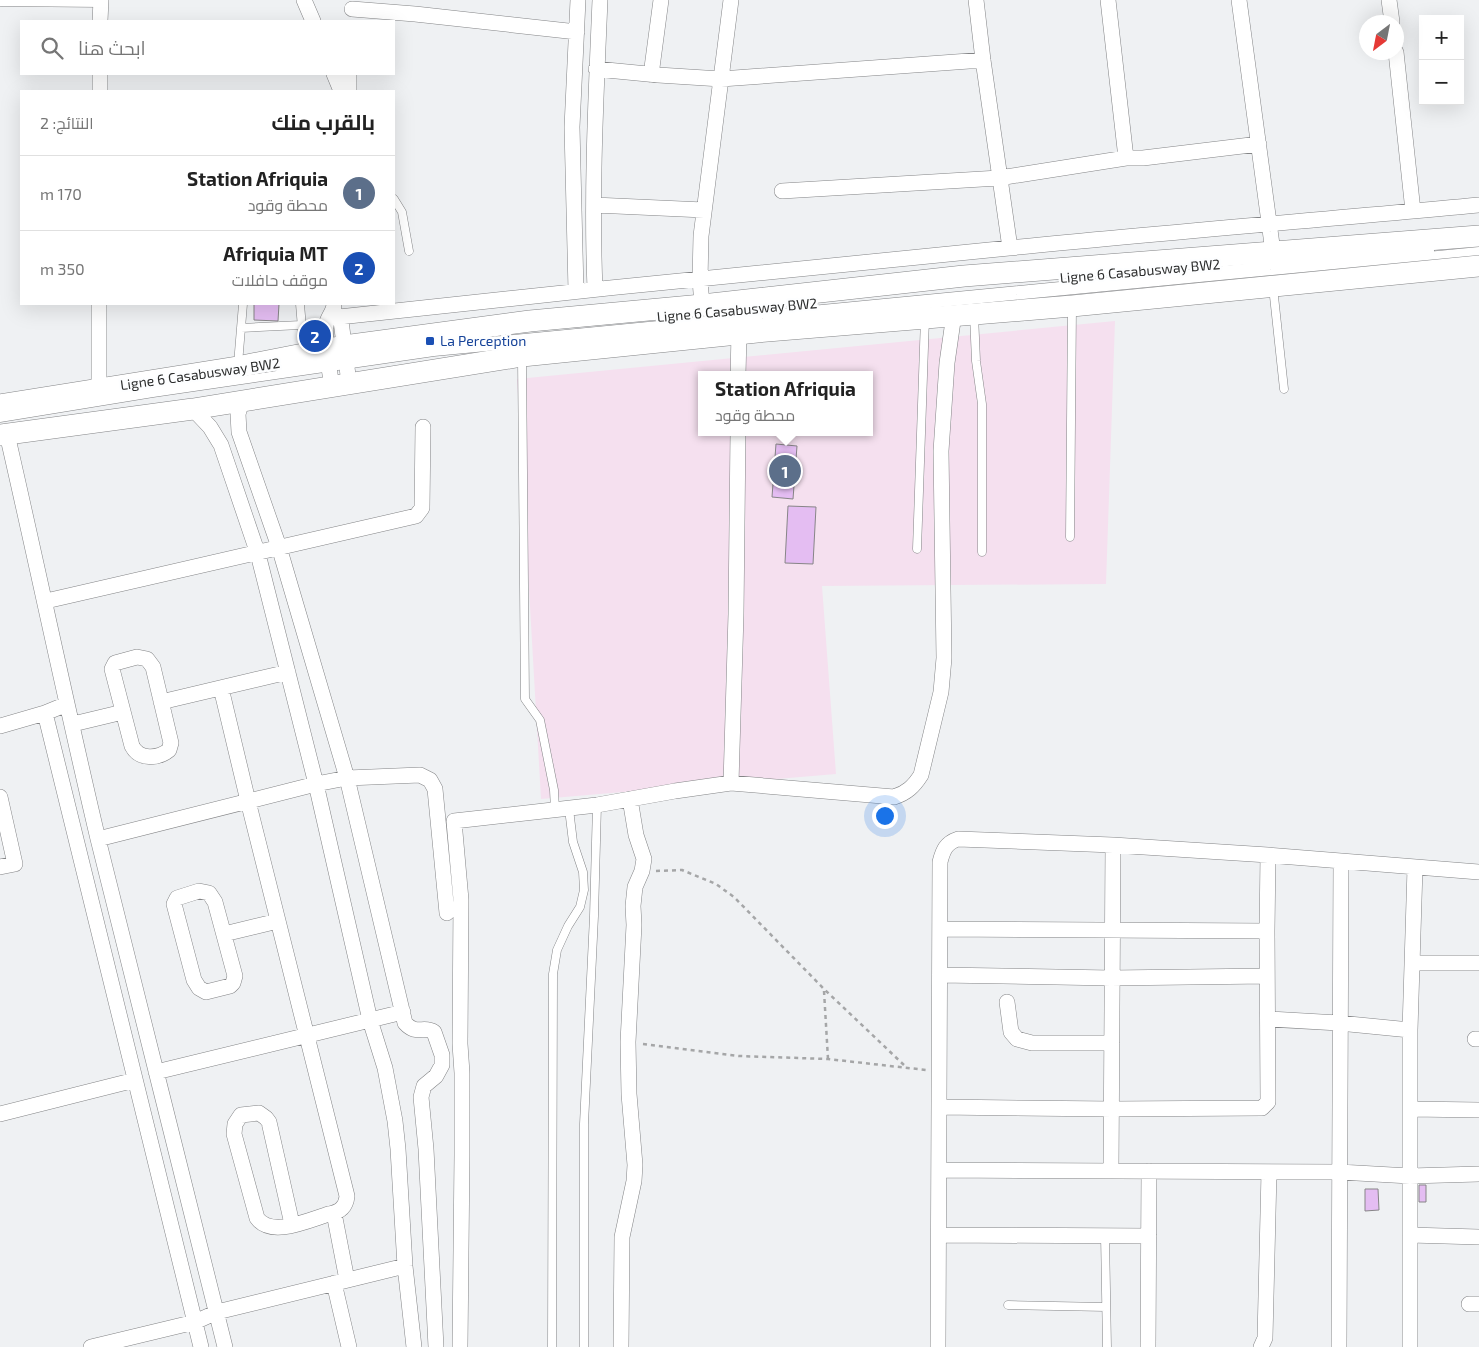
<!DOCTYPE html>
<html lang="ar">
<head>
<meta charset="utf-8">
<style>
	body { margin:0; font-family:"Exo 2",Cairo,sans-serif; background:#f6f6f6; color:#222; direction:rtl }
	.controls { position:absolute; right:15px; top:15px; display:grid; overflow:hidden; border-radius:0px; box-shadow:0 5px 20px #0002 }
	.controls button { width:45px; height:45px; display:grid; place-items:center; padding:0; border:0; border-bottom:1px solid #e0e0e0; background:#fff; color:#222; font:25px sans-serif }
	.compass { position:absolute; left:1359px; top:15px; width:45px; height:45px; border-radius:50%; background:#fff; box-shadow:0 5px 20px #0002; rotate:212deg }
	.you { position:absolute; left:884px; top:815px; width:18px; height:18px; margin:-12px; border:4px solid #fff; border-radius:50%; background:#1a73e8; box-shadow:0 0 0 8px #1a73e833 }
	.badge { display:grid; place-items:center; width:32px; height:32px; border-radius:50%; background:#ea580c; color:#fff; font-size:16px; font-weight:700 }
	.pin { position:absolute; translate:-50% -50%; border:2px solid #fff; box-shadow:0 1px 5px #0006 }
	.popup { position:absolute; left:698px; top:371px; width:175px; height:65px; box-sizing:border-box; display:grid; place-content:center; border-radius:0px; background:#fff; filter:drop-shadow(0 1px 4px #0005); font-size:16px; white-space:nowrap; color:#767676 }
	.popup b { font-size:19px; color:#222 }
	.popup::after { content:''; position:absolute; left:50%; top:100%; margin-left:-10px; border:10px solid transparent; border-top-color:#fff }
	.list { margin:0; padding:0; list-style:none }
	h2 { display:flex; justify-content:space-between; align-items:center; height:65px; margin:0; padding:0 20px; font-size:21px }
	h2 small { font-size:16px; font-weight:400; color:#767676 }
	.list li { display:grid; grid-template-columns:32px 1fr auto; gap:15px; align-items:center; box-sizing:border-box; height:75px; padding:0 20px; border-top:1px solid #e0e0e0 }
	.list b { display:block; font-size:19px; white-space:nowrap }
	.list p { margin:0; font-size:16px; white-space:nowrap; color:#767676 }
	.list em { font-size:16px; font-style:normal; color:#767676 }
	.icon { flex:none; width:28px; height:28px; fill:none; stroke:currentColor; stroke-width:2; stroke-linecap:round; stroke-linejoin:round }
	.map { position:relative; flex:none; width:1479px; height:1347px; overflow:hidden; direction:ltr }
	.search { position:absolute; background:#fff; box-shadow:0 5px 20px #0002; left:20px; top:20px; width:375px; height:55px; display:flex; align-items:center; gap:12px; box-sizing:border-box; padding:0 18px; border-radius:0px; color:#767676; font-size:19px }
	.panel { position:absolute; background:#fff; box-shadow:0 5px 20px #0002; left:20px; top:90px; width:375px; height:215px; border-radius:0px; direction:rtl }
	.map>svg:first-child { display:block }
	.industrial { fill:#f5e0ef; fill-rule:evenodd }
	.building { fill:#e4bdf2; stroke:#878587 }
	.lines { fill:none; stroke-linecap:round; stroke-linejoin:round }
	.lane-casing { stroke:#838486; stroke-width:9 }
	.street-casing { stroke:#838486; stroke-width:16 }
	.secondary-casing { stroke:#838486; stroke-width:22 }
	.path { stroke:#a5a6a7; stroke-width:2.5; stroke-dasharray:4 4; stroke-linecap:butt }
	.lane { stroke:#fff; stroke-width:8 }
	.street { stroke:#fff; stroke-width:15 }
	.secondary { stroke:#fff; stroke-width:21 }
	.transit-dot { fill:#1a4fb4; stroke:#fdfeff; stroke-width:2 }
	.labels { text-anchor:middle; stroke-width:5; stroke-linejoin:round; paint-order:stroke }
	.street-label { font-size:14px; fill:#2d2e2e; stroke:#fdfeff }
	.transit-label { font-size:14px; fill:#164399; stroke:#fdfeff; text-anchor:start }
</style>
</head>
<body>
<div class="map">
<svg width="1479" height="1347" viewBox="0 0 1479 1347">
	<rect width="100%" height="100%" fill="#eff1f3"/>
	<path class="industrial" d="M1115 321 1106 584 822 586 836 774 541 799 517 379ZM701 375H869V432H701Z"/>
	<path class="building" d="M254 304H279L278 321 254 320Z
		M776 444 797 446 793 499 772 497Z
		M788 506 816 507 813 564 785 563Z
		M1419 1185H1426V1202H1419Z
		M1365 1189H1378L1379 1210 1365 1211Z"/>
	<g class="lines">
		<g class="lane-casing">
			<path id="lane" d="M0 2 101 3
				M394 199 402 212 409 251
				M1273 287 1284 389
				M300 304 304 351
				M974 315 976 361 982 404V552
				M241 328 301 325
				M522 358 525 699 540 720 554 790 555 810
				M238 364 243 304
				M280 369 431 347 1430 250
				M0 418 153 393 434 352 1479 251
				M1070 537 1072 307
				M917 549 925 318
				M1105 1235 1107 1347
				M1008 1305 1106 1307
				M552 1347 553 974 557 950 568 926 580 907 584 890 583 872 573 842 569 809
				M584 1347V1124L594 916 597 805"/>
		</g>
		<g class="street-casing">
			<path id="street" d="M304 0 313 21
				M976 0 983 60 1010 248
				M1108 0 1126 158
				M1239 0 1273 252
				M1389 0 1392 22
				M352 9 415 14 577 32
				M100 21 101 0
				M1396 52 1413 211
				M596 69 658 75 721 79 983 60
				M334 74 341 91
				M651 75 661 0
				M100 91V74
				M349 91V74
				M782 191 999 178 1126 158H1143L1259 144
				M594 205 704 210
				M595 289C591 192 596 96 600 0
				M576 291 572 127 578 0
				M702 305 700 280 701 236 731 0
				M334 311 341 321 349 383
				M339 317C562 292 786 270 1009 248 1166 232 1322 220 1479 205
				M738 375 739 334
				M332 386C329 367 324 345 326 326 327 317 334 312 334 304
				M99 391V304
				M242 401 238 414 239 432 279 547 347 778 405 1023C417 1036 423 1025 434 1032L442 1055V1065L436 1076 424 1086 421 1097 426 1149 436 1347
				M193 409 210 427 221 445 258 554 316 784 370 1020 385 1068 395 1121 398 1149 405 1266 414 1347
				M7 434C38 569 66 704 98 839 139 1009 184 1177 225 1347
				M46 601 416 516 422 508 423 427
				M137 657 147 659 153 667 171 743 169 750C158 759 139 760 132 746L112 669 115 663Z
				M221 688 248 801 347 1196C346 1207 340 1212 329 1214 309 1220 271 1238 257 1218L234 1134 235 1124 241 1115 259 1113 266 1118 269 1122 292 1224
				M161 702 288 672
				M45 713 201 1347
				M73 724 123 712
				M0 726 45 713 67 704
				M731 783 736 614 738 432
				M0 797 15 864 0 867
				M98 839 316 784 347 778 420 775 430 780 435 789 447 913
				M199 891 209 893 215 902 235 976 233 983 230 986 206 992 199 988 194 980 174 904 177 898Z
				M940 929 1267 931
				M224 934 278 921
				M1413 963H1479
				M940 975 1111 978 1267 976
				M1007 1002 1011 1032 1017 1039 1032 1043H1112
				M1268 1019 1339 1023 1410 1030
				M1475 1039H1479
				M156 1072 403 1012
				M940 1107 1112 1109 1262 1108 1268 1102 1267 931 1268 855
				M1411 1109 1479 1110
				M0 1114 135 1080
				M939 1170 1339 1172 1410 1176 1479 1174
				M1111 1171 1113 845
				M334 1213 347 1280
				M939 1235 1149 1236
				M1410 1235 1479 1237
				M334 1283 349 1347
				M1469 1304H1479
				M91 1347 195 1322 217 1312 405 1266
				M460 1347 462 1155V1073L460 1044 461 900 454 821 597 805 675 791 731 783 894 797C907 793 914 786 921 775L941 692 944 658 941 451 947 363 954 314
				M621 1347 622 1237 634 1181 635 1165 629 1094 628 1042 634 925 633 906 635 887 642 871 644 859 636 835 630 799
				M938 1347 940 862C943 850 946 843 958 839L1113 845 1268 855 1479 872
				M1148 1347 1149 1171
				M1261 1347 1265 1338 1269 1172
				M1339 1347 1341 862
				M1410 1347V1030L1415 868"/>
		</g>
		<g class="secondary-casing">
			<path id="secondary" d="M0 405 237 367 344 346 530 321 702 305 964 276 1479 236
				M0 435 193 409 522 356 757 332 1072 306 1479 266"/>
		</g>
		<path class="path" d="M656 871 682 870 716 884 734 897 824 989 905 1066
			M824 991 828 1059
			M643 1044 739 1056 828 1059 926 1070"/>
		<use href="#lane" class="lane"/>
		<use href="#street" class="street"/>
		<use href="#secondary" class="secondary"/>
	</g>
	<rect class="transit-dot" x="425" y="336" width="10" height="10" rx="2.5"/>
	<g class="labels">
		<g class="street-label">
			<text transform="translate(1140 271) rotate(-5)" y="5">Ligne 6 Casabusway BW2</text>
			<text transform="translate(737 310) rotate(-5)" y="5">Ligne 6 Casabusway BW2</text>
			<text transform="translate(200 374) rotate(-8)" y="5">Ligne 6 Casabusway BW2</text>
		</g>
		<g class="transit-label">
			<text x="440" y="346">La Perception</text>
		</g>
	</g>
</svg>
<div class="controls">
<button>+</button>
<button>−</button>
</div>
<svg class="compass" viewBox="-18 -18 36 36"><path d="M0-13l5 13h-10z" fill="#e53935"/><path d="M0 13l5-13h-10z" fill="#767676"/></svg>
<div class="you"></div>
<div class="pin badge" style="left:785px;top:471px;background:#5c6f8a">1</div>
<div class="popup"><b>Station Afriquia</b>محطة وقود</div>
<div class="pin badge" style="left:315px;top:336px;background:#1a4fb4">2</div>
<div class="search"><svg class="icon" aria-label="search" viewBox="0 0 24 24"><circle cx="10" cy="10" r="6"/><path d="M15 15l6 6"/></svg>ابحث هنا</div>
<section class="panel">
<h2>بالقرب منك<small>النتائج: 2</small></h2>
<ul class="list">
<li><span class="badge" style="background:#5c6f8a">1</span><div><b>Station Afriquia</b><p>محطة وقود</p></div><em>170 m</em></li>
<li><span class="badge" style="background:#1a4fb4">2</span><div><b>Afriquia MT</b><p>موقف حافلات</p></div><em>350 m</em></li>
</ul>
</section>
</div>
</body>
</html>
